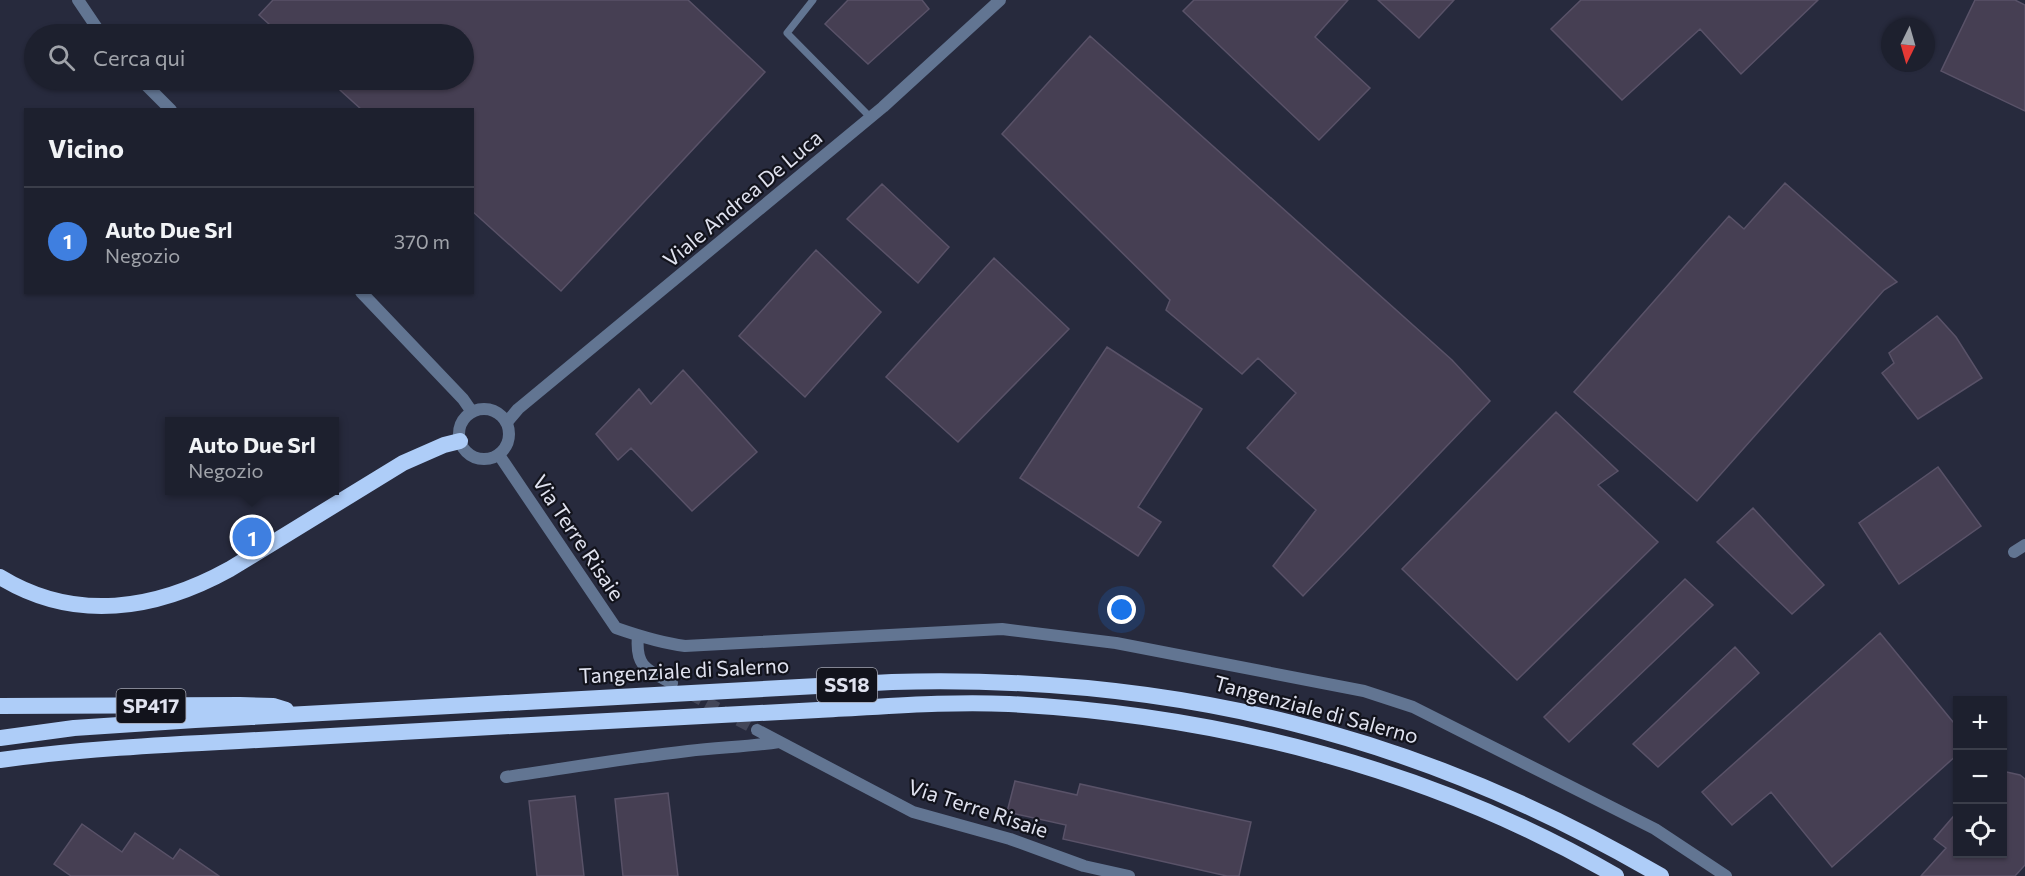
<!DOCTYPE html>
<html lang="it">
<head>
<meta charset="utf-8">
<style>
	body { margin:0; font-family:Commissioner,sans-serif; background:#2a2d3a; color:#f1f3f6 }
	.controls { position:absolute; right:18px; bottom:18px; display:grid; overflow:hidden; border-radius:0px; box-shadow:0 2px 4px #0004 }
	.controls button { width:54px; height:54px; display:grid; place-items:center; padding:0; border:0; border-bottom:2px solid #3b3e4a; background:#1d202e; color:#f1f3f6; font:30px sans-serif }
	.compass { position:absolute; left:1881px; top:18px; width:54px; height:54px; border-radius:50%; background:#1d202e; box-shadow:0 2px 4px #0004; rotate:185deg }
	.you { position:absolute; left:1122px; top:610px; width:21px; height:21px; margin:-15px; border:4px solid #fff; border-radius:50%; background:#1a73e8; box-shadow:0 0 0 9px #1a73e833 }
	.badge { display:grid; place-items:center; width:39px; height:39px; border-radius:50%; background:#db2777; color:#fff; font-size:20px; font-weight:700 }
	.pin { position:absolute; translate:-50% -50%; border:3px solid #fff; box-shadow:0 2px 6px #0006 }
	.popup { position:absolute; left:165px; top:417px; width:174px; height:78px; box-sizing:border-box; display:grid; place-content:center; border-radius:0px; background:#1d202e; filter:drop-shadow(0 2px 4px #0005); font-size:20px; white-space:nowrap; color:#a0a3aa }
	.popup b { font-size:22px; color:#f1f3f6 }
	.popup::after { content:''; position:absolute; left:50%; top:100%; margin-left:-12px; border:12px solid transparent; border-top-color:#1d202e }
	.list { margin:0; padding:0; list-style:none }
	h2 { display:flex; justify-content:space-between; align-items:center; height:78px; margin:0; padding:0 24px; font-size:26px }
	h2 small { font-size:20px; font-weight:400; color:#a0a3aa }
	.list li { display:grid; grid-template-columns:39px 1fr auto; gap:18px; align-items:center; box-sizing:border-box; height:108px; padding:0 24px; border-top:2px solid #3b3e4a }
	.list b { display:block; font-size:22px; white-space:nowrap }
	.list p { margin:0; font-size:20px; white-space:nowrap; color:#a0a3aa }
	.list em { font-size:20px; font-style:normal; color:#a0a3aa }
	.icon { flex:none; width:33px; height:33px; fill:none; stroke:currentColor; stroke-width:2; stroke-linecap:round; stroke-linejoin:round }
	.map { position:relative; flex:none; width:2025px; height:876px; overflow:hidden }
	.search { position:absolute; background:#1d202e; box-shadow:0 2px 4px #0004; left:24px; top:24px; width:450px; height:66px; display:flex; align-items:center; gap:15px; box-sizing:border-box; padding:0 21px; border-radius:33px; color:#a0a3aa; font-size:22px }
	.panel { position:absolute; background:#1d202e; box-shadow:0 2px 4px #0004; left:24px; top:108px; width:450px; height:186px; border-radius:0px }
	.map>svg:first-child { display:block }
	.building { fill:#463f53; stroke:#595268; stroke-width:1.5 }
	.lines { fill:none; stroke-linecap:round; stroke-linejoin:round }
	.minor-tunnel { stroke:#434658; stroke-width:12; stroke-dasharray:12 6; stroke-linecap:butt }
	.service { stroke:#627592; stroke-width:7 }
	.minor { stroke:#627592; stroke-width:12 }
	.tertiary { stroke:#627592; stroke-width:12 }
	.trunk { stroke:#aecdf8; stroke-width:16 }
	.labels { text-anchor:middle; stroke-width:4.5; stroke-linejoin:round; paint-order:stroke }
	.shield { fill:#12131c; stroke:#a2a4b0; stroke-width:1.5 }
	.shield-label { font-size:20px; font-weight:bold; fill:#e0e2ef }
	.street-label { font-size:21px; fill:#e0e2ef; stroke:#12131c }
</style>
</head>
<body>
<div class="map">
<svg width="2025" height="876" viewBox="0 0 2025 876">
	<rect width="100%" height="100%" fill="#272a3d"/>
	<path class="building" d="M273 0H688L765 72 561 291 472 211V110H362L329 80H464V34H280L259 15Z
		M848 0H922L929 9 868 64 825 24Z
		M1194 0H1348L1315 37 1370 88 1319 140 1183 11Z
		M1378 0H1454L1419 38Z
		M1581 0H1818L1741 74 1700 29 1622 100 1551 29Z
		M1975 0H2015L2025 5V111L1941 71Z
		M1090 36 1452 360 1490 401 1303 596 1273 566 1316 510 1247 448 1296 393 1258 358 1242 374 1166 310 1170 300 1002 134Z
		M1785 183 1897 282 1884 290 1697 501 1574 392 1729 216 1744 229Z
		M882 184 949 247 918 283 847 219Z
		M816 250 881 312 805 397 739 336Z
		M994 258 1069 329 958 442 886 377Z
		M1937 316 1956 337 1982 378 1918 419 1882 373 1894 363 1889 353Z
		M1107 347 1202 409 1138 507 1161 522 1138 556 1020 478Z
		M683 370 757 452 692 511 631 448 618 460 596 434 639 389 651 404Z
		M1556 412 1618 471 1598 485 1658 542 1517 680 1402 569Z
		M1938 467 1981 526 1899 584 1859 523Z
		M1753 508 1824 585 1792 614 1717 542Z
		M1685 579 1713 605 1569 742 1544 717Z
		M1880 633 1958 728V754L1832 867 1771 792 1732 825 1702 792Z
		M1735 647 1759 673 1658 767 1633 744Z
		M2002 771 2020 775 2025 779V865L2015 876H1921L1946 848 1934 839 1958 811V854H2002Z
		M1015 781 1077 795 1080 784 1251 822 1239 876H1227L1063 839 1066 825 1007 812Z
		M668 793 678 876H623L615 799Z
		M575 796 584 876H537L529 801Z
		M82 824 122 852 135 833 173 859 180 849 219 876H71L54 864Z"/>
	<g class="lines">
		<path class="minor-tunnel" d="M691 694 757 730"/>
		<path class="service" d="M813 0 787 33 871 118"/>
		<path class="minor" d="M507 422 518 409 883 107 1000 0
			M499 455 616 628C639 636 661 643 685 646L1002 629 1116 643 1364 691 1413 707 1655 829 1726 876
			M2014 552 2025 545
			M638 636C635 667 647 670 672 683
			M757 730 913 812 1010 839 1084 866 1129 876
			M506 777C567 768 627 758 688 751 718 747 749 747 779 742"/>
		<path class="tertiary" d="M78 0 101 34
			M141 80 171 110
			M361 292 463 399 472 412
			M459 434a25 25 0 1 1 50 0a25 25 0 1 1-50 0Z"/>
		<path class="trunk" d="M0 577C75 623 156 610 230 569L403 463 444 445 460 441
			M0 706 240 705 273 706 286 710
			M0 738 74 728 195 720 892 682C1172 674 1419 734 1661 876
			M0 760C79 749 159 745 239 741 330 736 421 731 512 726 614 721 716 715 818 710 882 707 945 701 1009 704 1220 715 1432 769 1616 876"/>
	</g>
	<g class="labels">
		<g class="shield">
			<rect x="817" y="668" width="60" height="34" rx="4.5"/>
			<rect x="116.5" y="689" width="69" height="34" rx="4.5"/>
		</g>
		<g class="shield-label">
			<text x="847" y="692">SS18</text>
			<text x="151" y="713">SP417</text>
		</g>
		<g class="street-label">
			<text transform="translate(743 199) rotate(-40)" y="7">Viale Andrea De Luca</text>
			<text transform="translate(578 538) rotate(56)" y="7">Via Terre Risaie</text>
			<text transform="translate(684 671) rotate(-3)" y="7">Tangenziale di Salerno</text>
			<text transform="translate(1316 710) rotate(15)" y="7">Tangenziale di Salerno</text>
			<text transform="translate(978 809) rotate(18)" y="7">Via Terre Risaie</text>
		</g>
	</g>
</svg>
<div class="controls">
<button>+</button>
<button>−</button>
<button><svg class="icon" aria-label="locate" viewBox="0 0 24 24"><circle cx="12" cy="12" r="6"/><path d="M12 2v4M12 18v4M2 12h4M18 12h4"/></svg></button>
</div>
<svg class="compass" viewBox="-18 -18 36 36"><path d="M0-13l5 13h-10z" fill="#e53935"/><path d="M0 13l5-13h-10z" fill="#a0a3aa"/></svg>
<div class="you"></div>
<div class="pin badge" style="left:252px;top:537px;background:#3f7fe0">1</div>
<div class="popup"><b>Auto Due Srl</b>Negozio</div>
<div class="search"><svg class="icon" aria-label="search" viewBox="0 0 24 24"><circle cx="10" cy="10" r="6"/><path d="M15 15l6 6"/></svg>Cerca qui</div>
<section class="panel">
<h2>Vicino<small></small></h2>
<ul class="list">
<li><span class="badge" style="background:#3f7fe0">1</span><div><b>Auto Due Srl</b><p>Negozio</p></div><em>370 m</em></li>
</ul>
</section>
</div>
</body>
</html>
